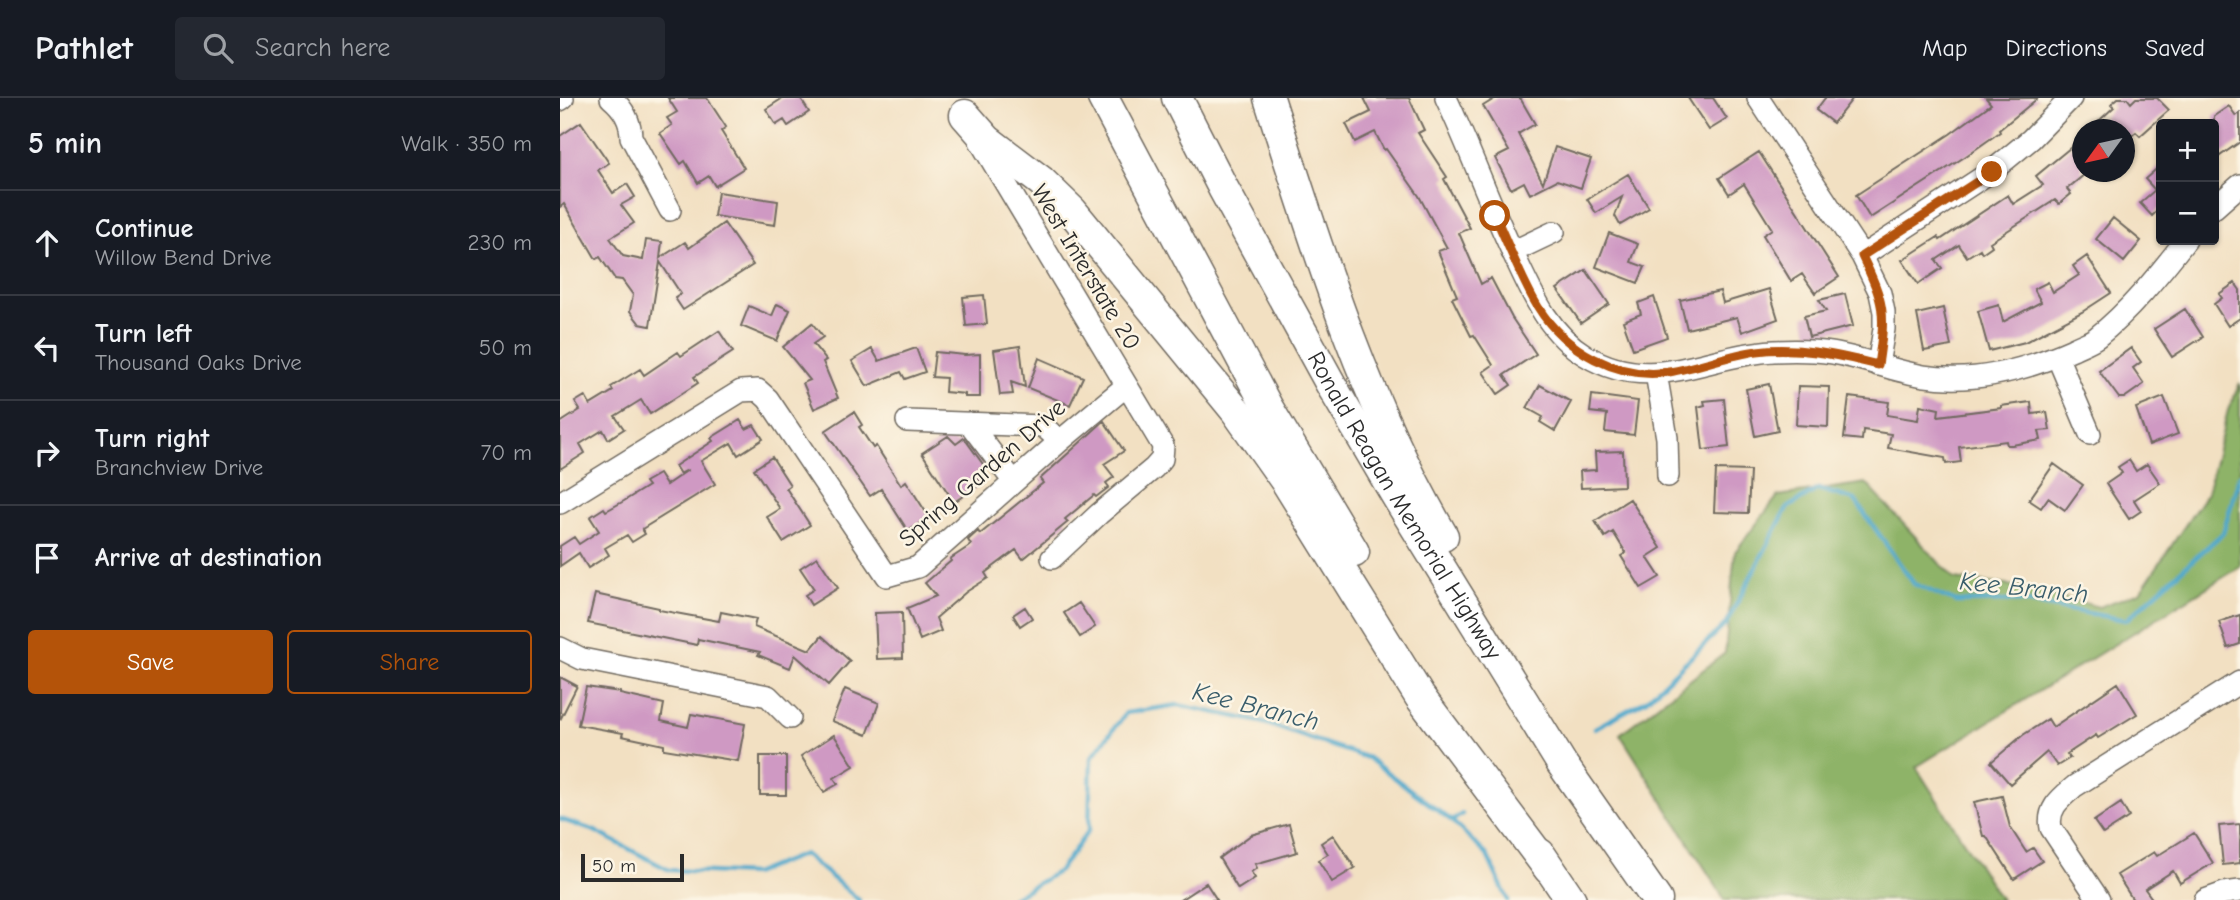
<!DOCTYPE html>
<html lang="en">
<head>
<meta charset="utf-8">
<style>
	body { margin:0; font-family:"Comic Neue",sans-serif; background:#242831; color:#f1f3f6 }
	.controls { position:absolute; right:21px; top:21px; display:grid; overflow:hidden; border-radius:7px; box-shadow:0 2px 5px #0004 }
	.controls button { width:63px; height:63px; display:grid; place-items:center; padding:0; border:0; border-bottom:2px solid #363941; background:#171b24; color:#f1f3f6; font:35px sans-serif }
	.compass { position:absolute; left:1512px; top:21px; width:63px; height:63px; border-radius:50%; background:#171b24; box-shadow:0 2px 5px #0004; rotate:237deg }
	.scale { position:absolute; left:21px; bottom:18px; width:103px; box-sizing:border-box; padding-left:7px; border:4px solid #2b2b2b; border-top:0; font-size:19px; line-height:24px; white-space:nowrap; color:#2b2b2b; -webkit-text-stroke:5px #fcf5e5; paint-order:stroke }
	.stop { position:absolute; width:21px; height:21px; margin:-16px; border:5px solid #b45309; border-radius:50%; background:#fff }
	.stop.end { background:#b45309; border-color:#fff; box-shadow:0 2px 7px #0008 }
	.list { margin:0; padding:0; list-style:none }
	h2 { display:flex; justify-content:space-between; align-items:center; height:91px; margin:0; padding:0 28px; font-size:30px }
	h2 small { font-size:23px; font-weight:400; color:#9ea1a6 }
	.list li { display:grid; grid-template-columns:46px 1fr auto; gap:21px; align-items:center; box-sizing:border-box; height:105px; padding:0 28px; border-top:2px solid #363941 }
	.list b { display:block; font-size:26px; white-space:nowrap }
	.list p { margin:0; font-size:23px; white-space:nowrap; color:#9ea1a6 }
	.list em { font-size:23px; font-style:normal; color:#9ea1a6 }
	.actions { display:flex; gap:14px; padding:21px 28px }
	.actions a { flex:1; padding:16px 0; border:2px solid #b45309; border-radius:7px; text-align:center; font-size:24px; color:#b45309 }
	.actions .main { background:#b45309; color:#fff }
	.icon { flex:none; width:38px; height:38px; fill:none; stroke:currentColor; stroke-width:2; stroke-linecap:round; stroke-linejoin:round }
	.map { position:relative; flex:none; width:1680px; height:802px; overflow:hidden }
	header { display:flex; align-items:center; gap:42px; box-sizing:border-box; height:98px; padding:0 35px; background:#171b24; border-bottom:2px solid #363941 }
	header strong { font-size:33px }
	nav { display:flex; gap:38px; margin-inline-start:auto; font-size:24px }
	.search { width:490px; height:63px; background:#242831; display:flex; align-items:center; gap:18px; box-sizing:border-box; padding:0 24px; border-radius:7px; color:#9ea1a6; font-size:26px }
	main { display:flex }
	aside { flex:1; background:#171b24 }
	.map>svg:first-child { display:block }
	.forest { fill:#8eb368; stroke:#5c6f4a; stroke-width:2 }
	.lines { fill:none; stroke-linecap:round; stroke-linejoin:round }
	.stream { stroke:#4ea7cb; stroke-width:4.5 }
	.building { fill:#cf99c3 }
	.minor-casing { stroke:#716a60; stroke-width:24 }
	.highway-casing { stroke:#716a60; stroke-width:33 }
	.minor { stroke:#fff; stroke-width:21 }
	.highway { stroke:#fff; stroke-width:30 }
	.route { stroke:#b45309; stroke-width:9 }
	.labels { text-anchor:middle; stroke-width:5; stroke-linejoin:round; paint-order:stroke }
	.street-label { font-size:24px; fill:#2b2b2b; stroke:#fcf5e5 }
	.water-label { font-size:26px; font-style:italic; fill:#395d6b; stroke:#fcf5e5 }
</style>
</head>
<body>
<header>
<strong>Pathlet</strong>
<div class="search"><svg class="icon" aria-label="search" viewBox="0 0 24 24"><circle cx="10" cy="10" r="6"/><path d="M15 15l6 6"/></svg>Search here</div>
<nav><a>Map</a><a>Directions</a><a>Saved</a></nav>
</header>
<main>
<aside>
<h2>5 min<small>Walk · 350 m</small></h2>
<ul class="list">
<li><svg class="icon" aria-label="ahead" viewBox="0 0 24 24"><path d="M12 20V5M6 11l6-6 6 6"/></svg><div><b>Continue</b><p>Willow Bend Drive</p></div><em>230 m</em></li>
<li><svg class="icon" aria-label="left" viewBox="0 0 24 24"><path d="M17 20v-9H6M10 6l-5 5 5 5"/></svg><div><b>Turn left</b><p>Thousand Oaks Drive</p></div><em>50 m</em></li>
<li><svg class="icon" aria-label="right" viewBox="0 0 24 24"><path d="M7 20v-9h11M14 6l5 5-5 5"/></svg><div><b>Turn right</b><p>Branchview Drive</p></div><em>70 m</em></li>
<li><svg class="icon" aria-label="arrive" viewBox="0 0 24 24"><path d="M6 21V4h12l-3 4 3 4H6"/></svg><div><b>Arrive at destination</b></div></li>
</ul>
<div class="actions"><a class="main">Save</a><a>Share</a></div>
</aside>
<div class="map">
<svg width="1680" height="802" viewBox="0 0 1680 802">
	<rect width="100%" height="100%" fill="#fcf5e5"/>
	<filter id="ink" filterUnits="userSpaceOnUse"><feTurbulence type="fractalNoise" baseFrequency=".0143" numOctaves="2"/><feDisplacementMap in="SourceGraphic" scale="14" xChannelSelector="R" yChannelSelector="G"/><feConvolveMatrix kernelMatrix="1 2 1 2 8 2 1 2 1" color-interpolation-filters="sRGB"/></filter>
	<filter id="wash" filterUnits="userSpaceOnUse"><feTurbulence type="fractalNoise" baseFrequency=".00686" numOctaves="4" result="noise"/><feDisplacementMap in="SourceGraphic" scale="28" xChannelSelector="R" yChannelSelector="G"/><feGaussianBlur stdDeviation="1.57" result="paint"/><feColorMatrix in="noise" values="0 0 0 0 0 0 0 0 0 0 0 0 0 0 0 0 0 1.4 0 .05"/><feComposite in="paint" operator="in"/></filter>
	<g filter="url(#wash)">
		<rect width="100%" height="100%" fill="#f2e0c2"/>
		<path class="forest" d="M1680 285V469L1356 669 1441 802H1165L1060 636 1165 555 1175 454 1218 398 1306 385 1394 481 1463 489 1539 509 1580 494 1647 395 1668 312Z"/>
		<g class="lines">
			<path class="stream" d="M1035 630 1086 602 1166 526 1227 410 1258 391 1295 402 1354 486 1396 504 1460 503 1566 522 1663 435 1680 377
				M0 721 35 733 109 772 193 776 244 756 299 802
				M892 723 902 716
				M449 802 499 773 529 732 531 660 566 615 618 607 701 624 808 660 892 723 927 757 948 802"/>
		</g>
		<g id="blocks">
			<path class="building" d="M108 0H147L166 29 161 33 184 70 155 88 149 78 138 85 125 63 121 66 100 35 112 27 107 20 117 14Z
				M223 0H240L249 14 228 28 224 22 216 27 206 11Z
				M804 0H849L864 32 858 35 887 79 884 81 910 130 899 135 921 186 931 180 952 220 976 256 944 277 951 287 938 296 923 274 933 267 914 237 911 238 892 200 897 198 878 153 887 150 859 98 826 51 824 52 815 34 795 44 786 26 811 14Z
				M936 0H960L975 26 958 36 983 85 995 49 1031 61 1021 90 997 82 970 96 964 84 951 91 935 60 949 53 923 8Z
				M1128 0H1153L1167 21 1149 32Z
				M1265 0H1293L1273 25 1256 12Z
				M1426 0H1478L1439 32 1440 34 1406 58 1310 120 1296 97 1390 36 1431 6Z
				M1558 0H1567L1571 5 1576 0H1597L1609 12 1580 38 1576 34 1564 44V32H1529L1554 9 1551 6Z
				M1669 8 1676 18 1680 15V44L1654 62V18Z
				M21 24 49 65 38 72 53 95 67 86 75 99 61 107 74 125 50 140 63 158 83 162 86 142 102 144 100 160 125 144 129 150 164 125 193 167 123 212 115 200 121 196 100 164 90 228 80 226 70 213 73 197 62 182 55 181 40 159 36 161 4 106 0 109V38Z
				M1522 40V74L1525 76 1507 91 1511 96 1499 106 1495 102 1430 144 1432 148 1422 155 1420 151 1407 159 1399 147 1376 162 1382 170 1358 186 1342 162 1378 139 1380 142 1448 97 1453 106 1483 87 1476 78Z
				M1199 54 1279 179 1255 195 1242 176 1231 183 1203 137 1212 131 1184 86 1169 96 1159 80Z
				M1601 67V109L1592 118 1580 105 1595 92 1585 81Z
				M1068 76 1089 110 1060 127 1055 118 1062 99 1036 115 1027 101Z
				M158 94 218 103 215 127 154 118Z
				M1553 120 1581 143 1564 164 1536 141Z
				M1049 135 1078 146 1071 164 1085 169 1078 185 1036 169Z
				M1527 158 1551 195 1522 214 1465 244 1429 253 1418 213 1439 207 1443 224 1481 204 1474 191 1488 184 1493 194 1519 177 1513 168Z
				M1026 172 1049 206 1021 225 997 191Z
				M1675 185 1680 192V220L1668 228 1654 206 1662 200 1659 196Z
				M1209 191 1218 221 1182 234 1177 219 1127 231 1120 202 1160 193 1163 205Z
				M1285 196 1293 228 1249 239 1244 218 1266 213 1259 202Z
				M424 197 427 226 406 228 403 199Z
				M1094 199 1107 239 1073 251 1063 223 1081 216 1078 205Z
				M217 206 230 212 217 243 181 228 189 208 212 218Z
				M1383 210 1391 248 1364 253 1357 216Z
				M1625 211 1643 239 1612 259 1594 231Z
				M252 225 263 239 253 246 266 262 263 264 278 300 254 311 243 285 250 282 223 249Z
				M159 233 173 254 134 279 138 285 90 316 81 302 55 318 64 331 48 341 43 332 20 346 25 355 0 371V325L20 312 15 304 25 298 30 307 53 293 51 289 80 271 84 277 118 254 121 258Z
				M460 248 465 289 451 284 453 296 440 297 434 252Z
				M356 250 365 274 345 281 341 274 307 288 292 263 312 251 319 263Z
				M1571 250 1581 264 1573 270 1584 286 1564 300H1559L1539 273Z
				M375 254 405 257 420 256V299H405V296L385 294 386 280 372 279Z
				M479 260 523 279 510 307 468 290Z
				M1209 286 1218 333 1195 338 1186 291Z
				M980 287 1011 304 995 333 980 324 983 319 967 310Z
				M1238 288 1269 289 1268 329 1236 327Z
				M1032 297 1078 303 1074 337 1045 334 1047 316 1030 314Z
				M1289 299 1329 304 1327 317 1358 322 1360 307 1379 311 1378 318 1441 310V308L1471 304 1472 316 1487 314 1490 332 1479 333 1481 342 1452 347H1447L1446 343 1399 349 1401 364 1386 366 1385 360 1328 350 1331 336 1303 332 1302 342 1284 340Z
				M1604 299 1618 336 1589 347 1576 310Z
				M1164 301 1169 349 1143 352 1138 309 1145 307 1144 303Z
				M294 314 302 327 299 329 313 350 316 348 341 387 346 383 369 419 348 433 321 391 310 398 265 333Z
				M180 322 186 331 194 327 203 341 178 357 171 345 141 363 155 386 82 431 85 436 72 444 67 437 45 450 49 457 28 470 19 455 0 468V448L14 439 19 446 39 433 30 419 44 410 46 413 64 403 88 388 85 384 99 376 106 387 128 372 120 376 115 368 153 343 151 340Z
				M544 323 564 353 544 366 554 379 546 385 549 389 536 399 534 397 505 421 508 424 463 461 456 452 425 475 428 480 406 494 376 520 381 533 360 542 347 510 376 498 365 485 391 463 390 461 411 447 408 442 418 433 420 436 483 385 480 381Z
				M388 338 396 346 404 340 425 369 415 376 421 386 394 404 362 355Z
				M1063 353 1064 388 1021 390 1020 373 1036 372 1035 354Z
				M212 359 230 387 226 390 250 427 223 444 207 419 220 411 194 371Z
				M1569 362 1576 373 1587 366 1600 385 1574 402 1581 413 1569 421 1546 386 1562 375 1558 369Z
				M1494 366 1523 387 1505 412 1488 400 1481 410 1469 402Z
				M1156 372 1190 373 1188 415 1154 414Z
				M1070 401 1101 450 1087 459 1100 479 1081 490 1061 458 1066 455 1053 434 1045 439 1035 423Z
				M257 459 278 490 251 507 245 497 254 491 240 470Z
				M35 496 99 510V512L159 523 161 514 196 521 194 529 250 552 262 538 290 563 269 587 235 557 230 570 198 557 200 554 138 541 137 547 28 525Z
				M519 505 535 529 520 539 504 515Z
				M465 509 472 520 460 528 453 517Z
				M342 514 343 560 317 561 315 515Z
				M1680 517V546L1668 550 1659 524Z
				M0 579 17 588 0 622Z
				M1558 585 1577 616 1538 640 1536 637 1507 656 1510 660 1497 668 1487 654 1450 686 1431 664 1463 637 1488 621 1493 629Z
				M26 589 60 594V596L104 606 101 623 128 629 131 616 185 626 178 663 104 651V647L62 638 63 635 18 627Z
				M285 591 319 605 307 637 272 623Z
				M274 637 294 668 274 680 278 686 264 694 241 658Z
				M200 658H226V697H200Z
				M1442 698 1450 729 1466 754 1473 750 1482 763 1454 781 1426 738H1423L1414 704Z
				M1561 705 1569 719 1543 736 1534 723Z
				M729 726 737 754 695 766 697 770 691 774 695 780 678 791 659 760 691 737Z
				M1680 726V765L1663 767 1659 728Z
				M1634 735 1653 765 1620 785 1613 773 1585 791 1593 802H1573L1557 777 1594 754 1597 758Z
				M773 737 795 770 772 784 758 762 768 756 761 745Z
				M646 785 657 802H620Z"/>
		</g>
	</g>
	<g filter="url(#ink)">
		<use href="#blocks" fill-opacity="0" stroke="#716a60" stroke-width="2"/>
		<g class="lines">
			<g class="minor-casing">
				<path id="minor" d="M51 0C63 10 71 24 71 39L110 112
					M886 0C910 51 929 104 953 155 971 193 987 234 1025 257 1092 298 1147 256 1214 253 1234 252 1253 252 1272 255 1303 260 1333 273 1364 278 1414 286 1468 271 1513 251 1521 247 1530 244 1537 239 1571 212 1599 176 1626 142
					M1198 0 1302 158 1320 195 1324 214V231L1318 267
					M0 2 3 0
					M420 43 603 348 602 361 594 370 539 416 492 460
					M1654 110 1680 87
					M952 154 994 134
					M1302 158 1432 73 1471 41 1511 0
					M1497 258 1530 336
					M1096 275 1107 340 1108 378
					M347 323 483 328 500 343
					M409 325 454 384
					M0 405 181 293 198 292 208 301 327 478 358 469 500 343 566 288
					M0 550 22 561 208 598 230 620
					M1539 802 1491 730C1487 710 1501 700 1515 688L1680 584
					M1645 802 1664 795 1680 793"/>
			</g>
			<g class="highway-casing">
				<g id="highway">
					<path d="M543 0 708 310 794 454"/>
					<path id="s1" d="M617 0 663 90 774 292 837 399 1002 666 1097 802"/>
					<path d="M709 0C757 150 803 302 883 438"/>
					<path d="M405 17 427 42 481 83 512 113 676 313 727 385 860 599 989 771"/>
					<path d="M980 756 1011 802"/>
				</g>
			</g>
			<use href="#minor" class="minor"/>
			<use href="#highway" class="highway"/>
		</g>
	</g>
	<g class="lines" filter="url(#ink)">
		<path class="route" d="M935 118C949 148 961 181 978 209 1005 253 1059 282 1109 274 1139 269 1168 257 1197 253 1239 248 1278 257 1318 267 1326 214 1325 206 1302 158L1432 74"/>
	</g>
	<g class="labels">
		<g class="street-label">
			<text transform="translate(526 169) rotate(59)" y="8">West Interstate 20</text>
			<text transform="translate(422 375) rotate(-41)" y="8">Spring Garden Drive</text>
			<text dy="8" stroke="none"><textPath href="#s1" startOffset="467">Ronald Reagan Memorial Highway</textPath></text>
		</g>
		<g class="water-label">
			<text transform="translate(1464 489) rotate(6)" y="9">Kee Branch</text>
			<text transform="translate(696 608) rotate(14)" y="9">Kee Branch</text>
		</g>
	</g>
</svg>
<div class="controls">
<button>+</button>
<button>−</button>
</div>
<svg class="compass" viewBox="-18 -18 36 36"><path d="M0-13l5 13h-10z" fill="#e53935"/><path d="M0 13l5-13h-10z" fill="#9ea1a6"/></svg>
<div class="scale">50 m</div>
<div class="stop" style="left:935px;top:118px"></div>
<div class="stop end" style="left:1432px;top:74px"></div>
</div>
</main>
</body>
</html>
